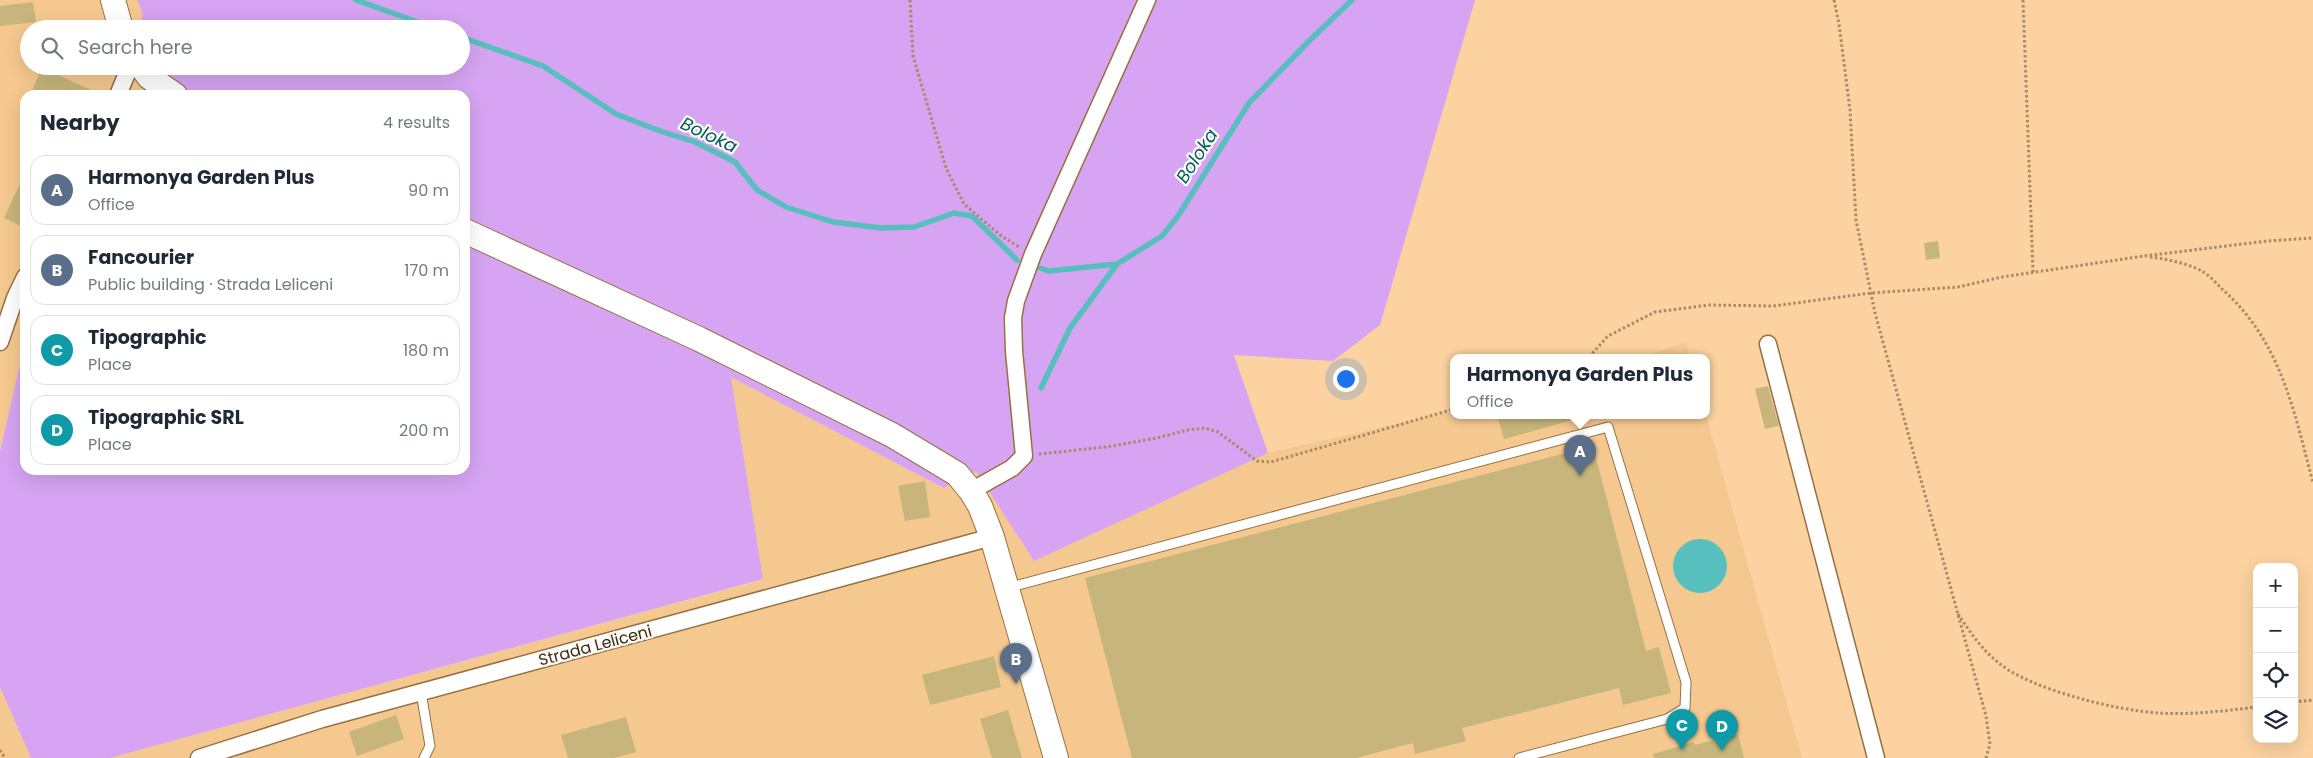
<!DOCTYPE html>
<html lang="en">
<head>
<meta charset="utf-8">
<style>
	body { margin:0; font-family:Poppins,sans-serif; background:#f2f2f3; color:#1f2937 }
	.controls { position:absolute; right:15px; bottom:15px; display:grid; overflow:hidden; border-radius:10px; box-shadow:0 5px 20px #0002 }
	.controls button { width:45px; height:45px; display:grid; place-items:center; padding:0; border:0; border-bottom:1px solid #e0e1e3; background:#fff; color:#1f2937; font:25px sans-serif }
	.you { position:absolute; left:1345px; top:378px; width:18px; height:18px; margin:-12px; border:4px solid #fff; border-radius:50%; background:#1a73e8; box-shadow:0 0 0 8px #1a73e833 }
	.badge { display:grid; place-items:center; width:32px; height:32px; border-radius:50%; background:#1263b1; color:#fff; font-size:16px; font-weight:700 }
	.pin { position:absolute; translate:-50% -41px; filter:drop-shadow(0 1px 2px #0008) }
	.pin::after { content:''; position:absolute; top:26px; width:18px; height:15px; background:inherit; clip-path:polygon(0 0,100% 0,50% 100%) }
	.popup { position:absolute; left:1450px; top:354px; width:260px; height:65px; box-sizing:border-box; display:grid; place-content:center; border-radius:10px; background:#fff; filter:drop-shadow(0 1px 4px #0005); font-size:16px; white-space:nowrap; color:#747a83 }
	.popup b { font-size:19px; color:#1f2937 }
	.popup::after { content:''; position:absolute; left:50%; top:100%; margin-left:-10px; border:10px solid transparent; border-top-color:#fff }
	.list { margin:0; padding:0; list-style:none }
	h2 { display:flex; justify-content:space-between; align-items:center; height:65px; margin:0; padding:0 20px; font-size:21px }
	h2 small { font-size:16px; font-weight:400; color:#747a83 }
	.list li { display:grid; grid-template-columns:32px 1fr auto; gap:15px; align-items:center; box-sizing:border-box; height:70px; margin:0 10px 10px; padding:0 10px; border:1px solid #e0e1e3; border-radius:15px }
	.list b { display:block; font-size:19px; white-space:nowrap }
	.list p { margin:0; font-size:16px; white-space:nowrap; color:#747a83 }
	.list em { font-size:16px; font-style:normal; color:#747a83 }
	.icon { flex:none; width:28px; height:28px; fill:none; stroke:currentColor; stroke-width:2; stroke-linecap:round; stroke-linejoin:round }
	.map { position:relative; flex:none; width:2313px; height:758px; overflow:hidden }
	.search { position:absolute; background:#fff; box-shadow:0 5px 20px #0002; left:20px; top:20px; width:450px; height:55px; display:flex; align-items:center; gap:12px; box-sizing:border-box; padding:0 18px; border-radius:28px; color:#747a83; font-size:19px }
	.panel { position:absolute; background:#fff; box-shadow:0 5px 20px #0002; left:20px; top:90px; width:450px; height:385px; border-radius:15px }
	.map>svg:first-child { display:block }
	.built { fill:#f5c88f }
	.green { fill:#d6a4f2 }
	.water { fill:#57bfbd }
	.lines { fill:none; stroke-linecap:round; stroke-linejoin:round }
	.stream { stroke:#57bfbd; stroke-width:5.5 }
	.building { fill:#c7b57b }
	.service-casing { stroke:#967241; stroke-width:11 }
	.minor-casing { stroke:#967241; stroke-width:19 }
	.secondary-casing { stroke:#967241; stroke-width:26 }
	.path { stroke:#a88a65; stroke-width:3; stroke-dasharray:2.5 2.5; stroke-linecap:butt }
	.service { stroke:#fff; stroke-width:9 }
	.minor { stroke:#fff; stroke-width:16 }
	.secondary { stroke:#fff; stroke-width:24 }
	.labels { text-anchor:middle; stroke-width:4.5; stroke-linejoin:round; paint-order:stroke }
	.street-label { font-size:16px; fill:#3a2b16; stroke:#fefaf5 }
	.water-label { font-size:18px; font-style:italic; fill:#00605f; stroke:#fefaf5 }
</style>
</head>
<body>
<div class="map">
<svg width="2313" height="758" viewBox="0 0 2313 758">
	<rect width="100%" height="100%" fill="#fbd2a0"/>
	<path class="built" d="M0 0H137L142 12 141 29H29V66H140L139 85 154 95H25V342L0 451Z
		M1686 343 1690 357H1641Z
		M731 377 944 488 976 470 1034 561 1268 453 1454 411V415H1706L1802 758H110L763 580Z
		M0 687 31 758H0Z"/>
	<path class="green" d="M137 0H1475L1380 325 1333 361 1234 355 1268 453 1034 561 976 471 944 488 731 377 763 579 110 758H31L0 687V451L25 342V470H465V95H154L139 85 140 66H461V29H141L142 12Z"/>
	<path class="water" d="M1673 566a27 27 0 1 1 54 0a27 27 0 1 1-54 0Z"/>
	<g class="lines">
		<path class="stream" d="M356 0 437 29
			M461 37 543 66 616 114 660 131 695 142 735 162 757 190 786 207 833 222 881 228 914 227 954 213 972 216 1017 260
			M1040 268 1049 271 1117 264 1162 236 1178 216 1249 103 1310 40 1352 0
			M1041 388 1070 328 1117 264"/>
	</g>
	<path class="building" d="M33 2 36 22 0 26V6Z
		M42 68 103 95H30Z
		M25 173V228L4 218Z
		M1938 241 1940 258 1926 260 1924 243Z
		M1768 386 1779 426 1765 429 1755 389Z
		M1497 415H1576V419L1504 439Z
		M1593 446 1646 651 1659 647 1671 693 1623 705 1619 688 1462 728 1466 741 1415 754 1413 743 1356 758H1132L1085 578Z
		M925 481 930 517 905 521 898 486Z
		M994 656 1001 687 930 705 922 675Z
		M1008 710 1022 758H992L980 719Z
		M396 715 404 739 357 756 349 732Z
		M626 717 636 752 614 758H568L561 735Z
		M1738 734 1744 758H1654L1653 754 1694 742 1695 745Z"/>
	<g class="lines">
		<g class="service-casing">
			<path id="service" d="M1007 588 1608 427 1686 682 1685 708 1667 719 1519 758
				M421 692 430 746 424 758"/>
		</g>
		<g class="minor-casing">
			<path id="minor" d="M118 95 130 66
				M0 342 15 298 25 277
				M1768 344 1876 758
				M971 491 1012 468 1024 456 1014 351 1013 318 1016 301 1033 254 1147 0
				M199 758 322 719 992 537"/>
		</g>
		<g class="secondary-casing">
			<path id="secondary" d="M113 0 121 29
				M141 66 149 77 175 95
				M465 231 699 339 892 435 957 474 971 491 980 506 992 537 1056 758"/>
		</g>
		<path class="path" d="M910 0 913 56 946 168 964 204 1000 235 1019 247
			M1834 0 1839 24 1850 110 1856 220 1875 313 1986 716 1990 744 1986 758
			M2023 0 2033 272
			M2150 257C2167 259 2186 263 2202 271 2209 275 2216 283 2222 289 2281 341 2294 411 2313 483
			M1589 357 1608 336 1655 312 1709 305 1773 306 1871 293 1958 287 2002 277 2144 256 2267 241 2313 238
			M1039 454 1106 447 1157 438 1188 430 1205 428 1218 432 1257 461 1271 462 1454 409
			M1958 614C1970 632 1982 650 2000 664 2033 690 2115 710 2158 713 2191 715 2224 711 2257 707
			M2294 702 2313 700
			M0 750 5 758"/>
		<use href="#service" class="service"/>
		<use href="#minor" class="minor"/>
		<use href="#secondary" class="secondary"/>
	</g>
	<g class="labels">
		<g class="street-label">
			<text transform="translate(595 645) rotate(-15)" y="6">Strada Leliceni</text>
		</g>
		<g class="water-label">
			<text transform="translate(709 135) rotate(25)" y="6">Boloka</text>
			<text transform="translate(1197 156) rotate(-57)" y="6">Boloka</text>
		</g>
	</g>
</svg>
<div class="controls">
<button>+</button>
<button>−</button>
<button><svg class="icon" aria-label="locate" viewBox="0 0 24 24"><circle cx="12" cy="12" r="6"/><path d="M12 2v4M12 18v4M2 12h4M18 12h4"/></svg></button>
<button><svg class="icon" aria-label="layers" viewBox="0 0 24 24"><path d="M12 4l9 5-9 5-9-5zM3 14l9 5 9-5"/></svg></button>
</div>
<div class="you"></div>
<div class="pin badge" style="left:1580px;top:476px;background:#5c6f8a">A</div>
<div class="popup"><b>Harmonya Garden Plus</b>Office</div>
<div class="pin badge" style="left:1016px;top:684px;background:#5c6f8a">B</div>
<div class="pin badge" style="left:1682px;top:750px;background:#0f9aa8">C</div>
<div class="pin badge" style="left:1722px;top:751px;background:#0f9aa8">D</div>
<div class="search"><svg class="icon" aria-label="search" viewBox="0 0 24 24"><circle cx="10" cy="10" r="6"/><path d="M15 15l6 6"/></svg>Search here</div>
<section class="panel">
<h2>Nearby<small>4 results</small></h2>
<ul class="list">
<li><span class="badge" style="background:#5c6f8a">A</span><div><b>Harmonya Garden Plus</b><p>Office</p></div><em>90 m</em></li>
<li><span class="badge" style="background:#5c6f8a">B</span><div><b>Fancourier</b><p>Public building · Strada Leliceni</p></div><em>170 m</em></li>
<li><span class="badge" style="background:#0f9aa8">C</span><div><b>Tipographic</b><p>Place</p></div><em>180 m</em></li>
<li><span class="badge" style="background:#0f9aa8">D</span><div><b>Tipographic SRL</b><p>Place</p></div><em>200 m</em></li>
</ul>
</section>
</div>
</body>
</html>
